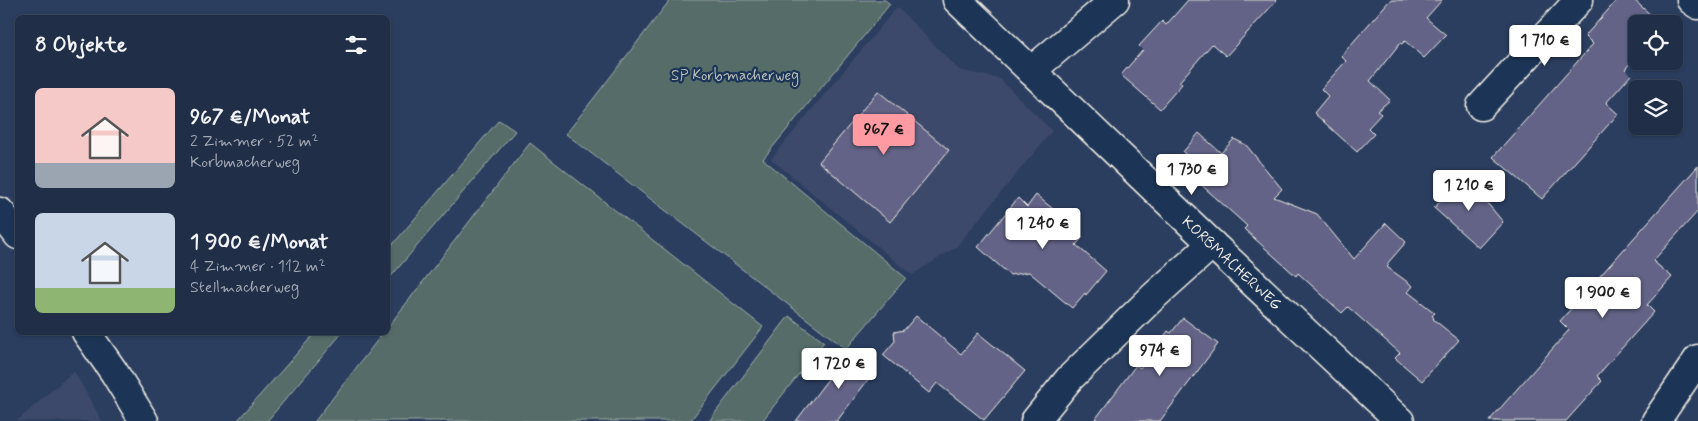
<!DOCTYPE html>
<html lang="de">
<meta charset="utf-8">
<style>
:root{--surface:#202e48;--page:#2d3a52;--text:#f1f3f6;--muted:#a2a8b4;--line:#3d4a60;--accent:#ff9aa2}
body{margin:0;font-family:Mynerve,sans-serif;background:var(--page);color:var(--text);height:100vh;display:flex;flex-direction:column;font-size:19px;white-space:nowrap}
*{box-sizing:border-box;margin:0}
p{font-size:16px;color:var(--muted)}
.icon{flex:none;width:28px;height:28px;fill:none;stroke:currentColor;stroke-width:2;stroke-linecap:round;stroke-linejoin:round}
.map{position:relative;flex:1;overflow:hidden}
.sheet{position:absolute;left:15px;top:15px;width:375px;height:320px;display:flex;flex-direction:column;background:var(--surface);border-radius:8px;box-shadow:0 1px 4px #0004,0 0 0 1px var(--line)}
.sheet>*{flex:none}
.tools{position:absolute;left:1628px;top:15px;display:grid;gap:10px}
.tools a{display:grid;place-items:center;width:55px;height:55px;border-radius:8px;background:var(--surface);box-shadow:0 1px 4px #0004,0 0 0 1px var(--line);font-size:25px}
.price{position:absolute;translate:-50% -42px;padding:0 11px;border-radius:5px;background:#fff;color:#222;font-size:16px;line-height:32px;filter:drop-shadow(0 1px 2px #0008)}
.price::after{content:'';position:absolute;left:50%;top:30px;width:15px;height:11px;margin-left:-8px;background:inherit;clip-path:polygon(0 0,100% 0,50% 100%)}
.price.active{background:var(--accent);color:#111}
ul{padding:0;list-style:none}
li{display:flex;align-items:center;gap:15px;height:125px;padding:0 20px}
li span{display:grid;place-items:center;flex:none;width:140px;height:100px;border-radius:8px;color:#555}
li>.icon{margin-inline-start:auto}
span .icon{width:60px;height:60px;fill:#fffc;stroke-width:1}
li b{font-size:21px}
h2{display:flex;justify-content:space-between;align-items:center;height:60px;padding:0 20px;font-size:21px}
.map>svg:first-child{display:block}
.built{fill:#3c496b}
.green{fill:#546c69;stroke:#a4aea8}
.building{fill:#626386;stroke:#f4f1e8}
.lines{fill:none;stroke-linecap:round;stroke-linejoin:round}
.street-casing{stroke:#f4f1e8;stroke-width:31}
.secondary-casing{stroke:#f4f1e8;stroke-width:31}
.street{stroke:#1d3557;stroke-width:28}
.secondary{stroke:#1d3557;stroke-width:28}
.labels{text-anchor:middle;stroke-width:4.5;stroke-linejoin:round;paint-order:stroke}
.park-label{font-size:15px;fill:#bcc2bc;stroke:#1d3557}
.street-label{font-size:15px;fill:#f4f1e8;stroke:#1d3557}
</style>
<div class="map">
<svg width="1698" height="421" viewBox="0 0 1698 421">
<rect width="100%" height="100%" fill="#2b3e60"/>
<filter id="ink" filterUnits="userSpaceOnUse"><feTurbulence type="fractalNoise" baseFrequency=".02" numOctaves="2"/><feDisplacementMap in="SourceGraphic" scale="10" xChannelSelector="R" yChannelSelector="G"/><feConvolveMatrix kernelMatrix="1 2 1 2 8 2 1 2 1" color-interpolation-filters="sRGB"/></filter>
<g filter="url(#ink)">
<g class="built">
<path d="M897,7l62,63 41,9 52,52 -96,116 -44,28 -141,-116z"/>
<path d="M74,371l28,50h-85z"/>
</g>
<g class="green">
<path d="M670,0h215l5,4 -127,155 143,119 -60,71 -280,-215z"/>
<path d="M499,120l16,11 -127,149v-30z"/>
<path d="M530,143l233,184 -73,94h-375l68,-88 5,-1v-5z"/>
<path d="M789,316l35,26 -62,79h-53z"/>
<path d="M315,333h27l-75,88h-30z"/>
</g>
<g class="building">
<path d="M1188,0h89l-51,56 -14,-12 -33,38 3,2 -22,25 -39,-34 22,-25 -4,-4 23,-25 4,4z"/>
<path d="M1390,0h52l-16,18 20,17 -22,23 -19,-17 -3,3 -2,-1 -30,38 20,19 -13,11 4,3 -13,14 6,6 -17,18 -43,-39 14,-17 -7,-7 25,-28 -5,-5z"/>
<path d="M1617,0h17l27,24h-25v33l-11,12 6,6 -25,28 12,11 -76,85 -49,-42 100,-113 -8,-8z"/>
<path d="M878,91l71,59 -59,72 -71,-60z"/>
<path d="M1199,133l22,20 13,-14 12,6 36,44 -8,8 43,17 37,45 32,-36 20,19 -19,22 2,1 -2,2 26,19 -5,6 27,21 -3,3 2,2 -1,1 26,21 -37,41 -27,-23 5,-5 -52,-46 -6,6 -44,-40 -2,3 -52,-47 3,-3 -51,-46 9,-9 -22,-19z"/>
<path d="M1698,166v45l-45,50 19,16 -25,28 7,7 -57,64 5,5 -36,40h-77l80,-91 -9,-9z"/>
<path d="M1464,175l39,47 -24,26 -45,-40z"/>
<path d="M1036,195l34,28 -2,2 15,12 -7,8 30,26 -20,24 -1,-2 -13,15 -43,-36 -19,3 -32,-28 40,-49 9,9z"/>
<path d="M916,316l45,38 17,-21 47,38 -41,49 -47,-37 -8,10 -46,-38 12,-14 -1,-9 10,-2z"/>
<path d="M1183,318l35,26 -58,77h-66l42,-56 4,3 28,-37 3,2z"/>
<path d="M851,349l25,20 -39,52h-41z"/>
</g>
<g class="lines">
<g class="street-casing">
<g id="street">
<path d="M957,0l255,244 188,177"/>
<path d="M1691,0l7,5"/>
<path d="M1031,71l84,-71"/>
<path d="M1481,106l98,-106"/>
<path d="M1035,421l34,-42 83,-81 60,-54"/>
<path d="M1656,421l42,-62"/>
</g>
</g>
<g class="secondary-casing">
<g id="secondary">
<path d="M0,212l18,23"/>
<path d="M86,332l28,40 30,49"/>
</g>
</g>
<use href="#street" class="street"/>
<use href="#secondary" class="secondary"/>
</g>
</g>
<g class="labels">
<g class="park-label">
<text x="735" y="80">SP Korbmacherweg</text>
</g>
<g class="street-label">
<text transform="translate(1232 263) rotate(43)" y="5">KORBMACHERWEG</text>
</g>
</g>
</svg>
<div class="tools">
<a><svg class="icon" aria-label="locate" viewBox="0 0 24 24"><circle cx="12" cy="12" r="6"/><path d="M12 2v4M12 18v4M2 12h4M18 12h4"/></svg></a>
<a><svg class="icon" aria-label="layers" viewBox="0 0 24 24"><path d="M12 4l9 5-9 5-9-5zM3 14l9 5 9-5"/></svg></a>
</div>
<b class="price" style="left:1545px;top:67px">1 710 €</b>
<b class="price active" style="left:884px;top:156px">967 €</b>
<b class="price" style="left:1192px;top:196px">1 730 €</b>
<b class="price" style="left:1469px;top:212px">1 210 €</b>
<b class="price" style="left:1043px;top:250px">1 240 €</b>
<b class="price" style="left:1603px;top:319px">1 900 €</b>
<b class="price" style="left:1160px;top:377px">974 €</b>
<b class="price" style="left:839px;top:390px">1 720 €</b>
<section class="sheet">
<h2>8 Objekte<svg class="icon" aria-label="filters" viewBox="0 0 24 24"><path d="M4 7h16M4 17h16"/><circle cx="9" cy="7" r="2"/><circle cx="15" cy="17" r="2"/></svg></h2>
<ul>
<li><span style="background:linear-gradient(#f6c9c9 75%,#9aa5b1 0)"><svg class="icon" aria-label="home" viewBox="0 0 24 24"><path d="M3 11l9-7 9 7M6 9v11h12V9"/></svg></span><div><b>967 €/Monat</b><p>2 Zimmer · 52 m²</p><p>Korbmacherweg</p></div></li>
<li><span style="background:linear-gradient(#c9d6e8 75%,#8fb573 0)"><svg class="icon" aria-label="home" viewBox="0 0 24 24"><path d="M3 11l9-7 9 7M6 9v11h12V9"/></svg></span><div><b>1 900 €/Monat</b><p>4 Zimmer · 112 m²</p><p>Stellmacherweg</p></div></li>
</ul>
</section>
</div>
